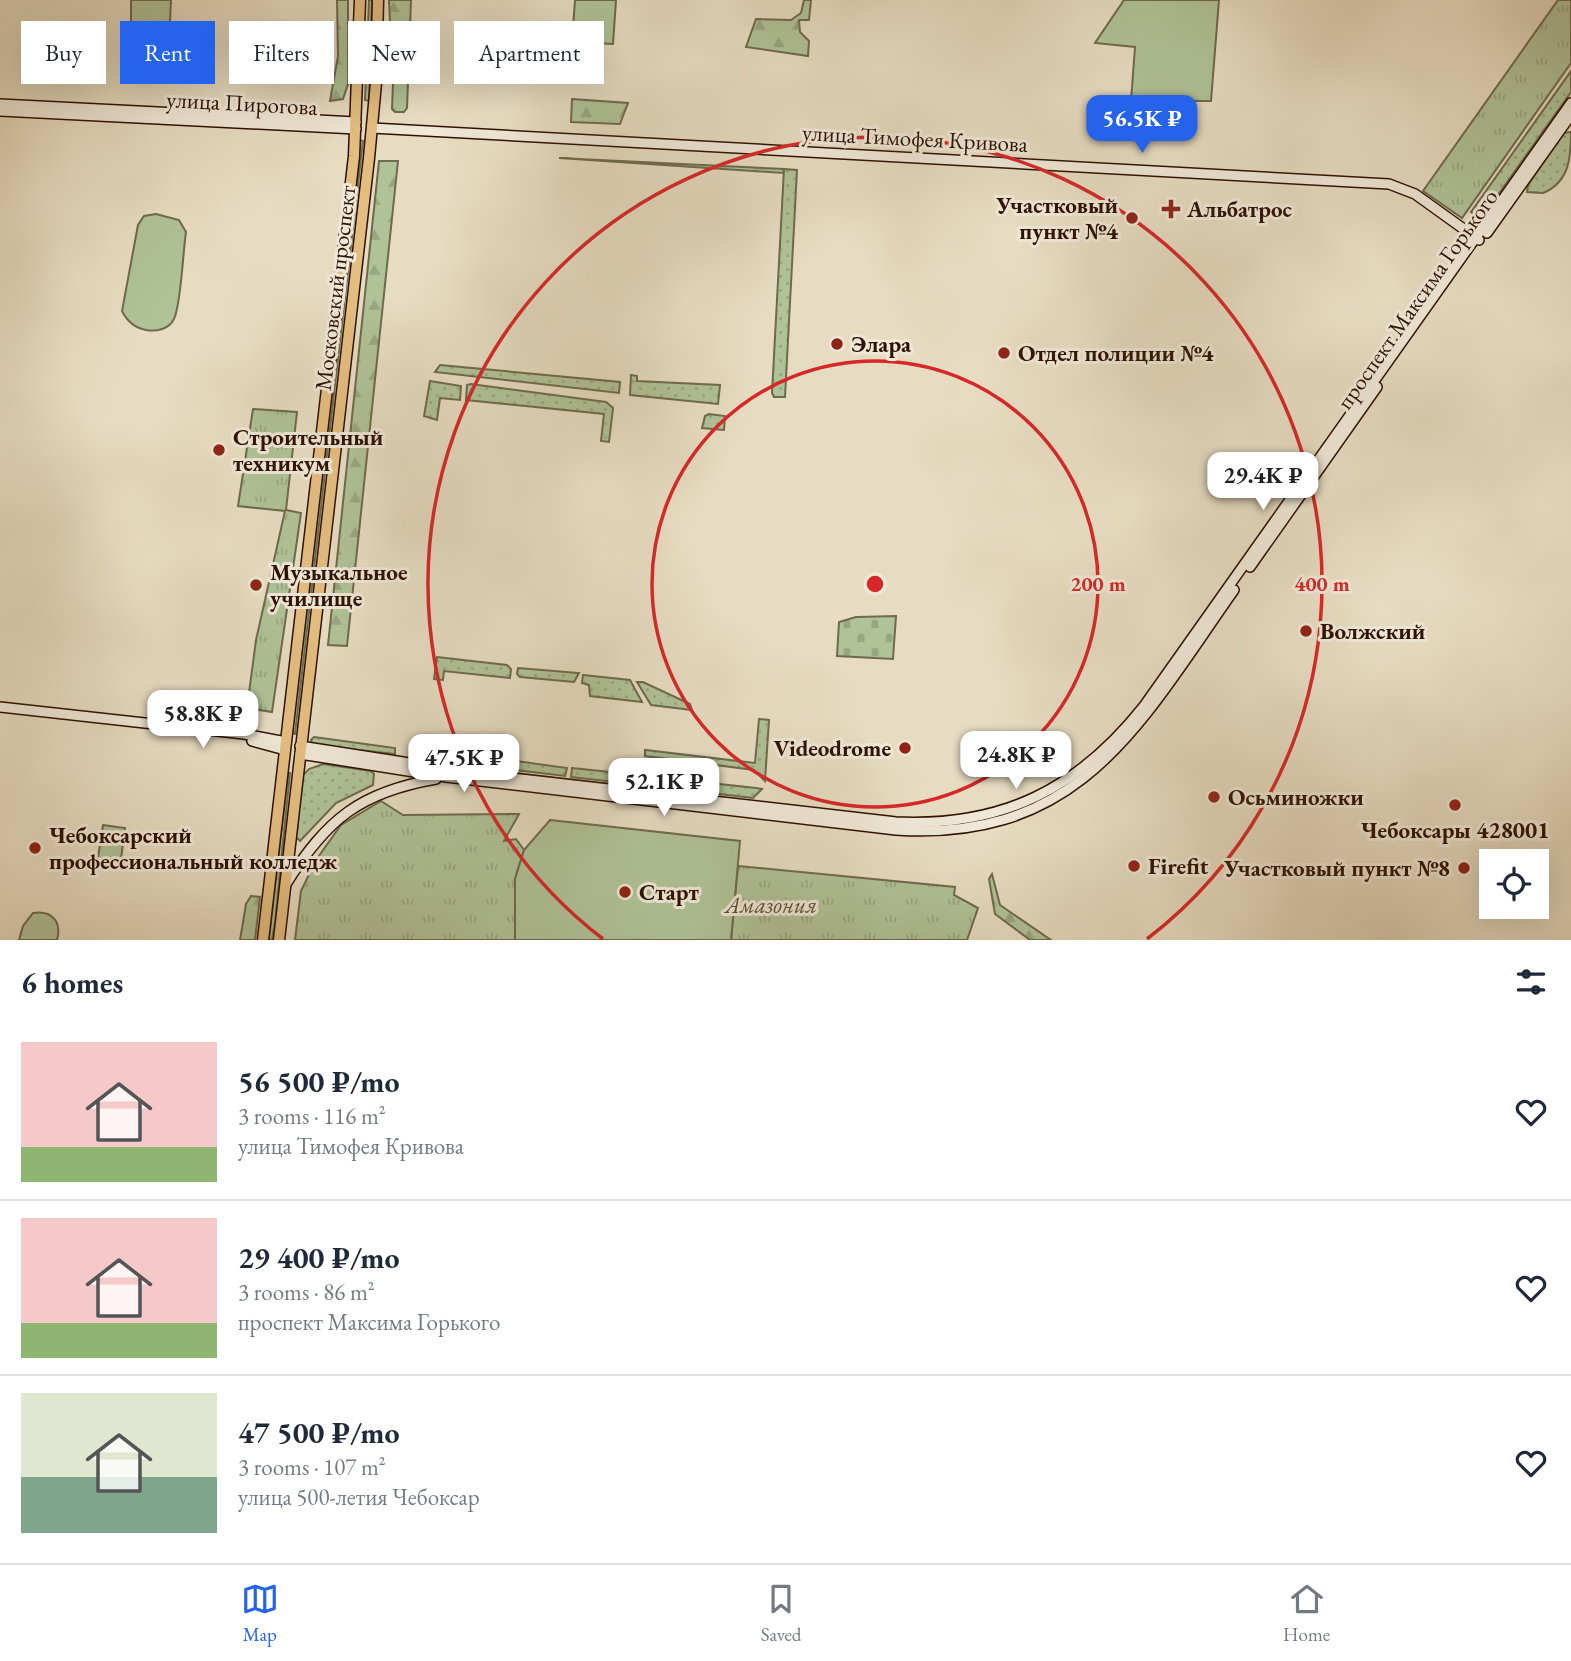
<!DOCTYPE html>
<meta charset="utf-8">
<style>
:root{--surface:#fff;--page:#f2f2f3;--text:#1f2937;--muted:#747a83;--line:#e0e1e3;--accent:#2563eb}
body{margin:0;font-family:"EB Garamond",serif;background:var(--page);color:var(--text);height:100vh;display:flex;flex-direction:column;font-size:26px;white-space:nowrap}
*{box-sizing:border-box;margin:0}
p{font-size:23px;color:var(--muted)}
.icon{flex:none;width:38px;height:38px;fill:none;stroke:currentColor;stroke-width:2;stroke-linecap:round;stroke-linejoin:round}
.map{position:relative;height:940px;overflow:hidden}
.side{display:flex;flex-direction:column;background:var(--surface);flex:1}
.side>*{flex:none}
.banner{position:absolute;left:21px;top:21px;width:700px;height:63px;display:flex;gap:14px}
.fabs{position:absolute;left:1479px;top:849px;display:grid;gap:14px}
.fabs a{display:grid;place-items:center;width:70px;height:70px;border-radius:0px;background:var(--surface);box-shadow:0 7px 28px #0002;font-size:35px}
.price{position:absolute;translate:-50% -60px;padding:0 16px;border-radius:14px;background:#fff;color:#222;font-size:23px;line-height:46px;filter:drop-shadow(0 2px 4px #0008)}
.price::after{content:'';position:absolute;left:50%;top:42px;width:21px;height:16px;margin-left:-10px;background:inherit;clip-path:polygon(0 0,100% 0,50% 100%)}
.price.selected{background:var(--accent);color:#fff}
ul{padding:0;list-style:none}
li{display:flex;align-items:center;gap:21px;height:175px;padding:0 21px}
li+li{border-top:2px solid var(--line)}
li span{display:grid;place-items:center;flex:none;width:196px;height:140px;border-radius:0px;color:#555}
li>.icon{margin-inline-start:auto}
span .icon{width:84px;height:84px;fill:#fffc;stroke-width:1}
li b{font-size:30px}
h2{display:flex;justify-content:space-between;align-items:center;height:84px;padding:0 21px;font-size:30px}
.tag{padding:0 24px;border-radius:0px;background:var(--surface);box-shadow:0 7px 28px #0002;font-size:24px;line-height:63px}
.tag.selected{background:var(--accent);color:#fff}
.menu{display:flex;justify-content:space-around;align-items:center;height:98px;border-top:2px solid var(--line);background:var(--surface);font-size:19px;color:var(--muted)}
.menu a{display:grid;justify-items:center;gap:4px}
.menu .selected{color:var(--accent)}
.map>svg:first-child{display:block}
.grass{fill:url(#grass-dots);stroke:#6e6a4c;stroke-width:2}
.forest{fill:url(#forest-firs);stroke:#6e6a4c;stroke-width:2}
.cemetery{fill:url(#cemetery-stones);stroke:#6e6a4c;stroke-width:2}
.park{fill:url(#park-tufts);stroke:#6e6a4c;stroke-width:2}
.pitch{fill:#b0c298;stroke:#6e6a4c;stroke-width:2}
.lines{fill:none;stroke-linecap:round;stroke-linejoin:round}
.secondary-casing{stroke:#2d1100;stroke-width:12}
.primary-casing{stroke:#2d1100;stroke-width:13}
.secondary{stroke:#efe8d7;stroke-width:9}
.primary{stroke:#e4be81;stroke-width:10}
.ring{fill:none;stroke:#d62828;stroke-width:3.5}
.poi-dot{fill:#8f2418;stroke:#efe8d7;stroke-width:2.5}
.labels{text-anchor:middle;stroke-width:6;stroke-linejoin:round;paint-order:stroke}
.street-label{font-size:23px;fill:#2d1100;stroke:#efe8d7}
.poi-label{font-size:23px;font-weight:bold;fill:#2d1100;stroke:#efe8d7;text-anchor:start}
.park-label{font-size:23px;font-style:italic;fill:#5b4f35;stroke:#efe8d7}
.centre{fill:#d62828;stroke:#efe8d7;stroke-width:3.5}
.ring-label{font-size:21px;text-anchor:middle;font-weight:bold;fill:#d62828;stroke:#efe8d7;stroke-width:6;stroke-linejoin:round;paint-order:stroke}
</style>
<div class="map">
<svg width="1571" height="940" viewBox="0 0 1571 940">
<defs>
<pattern id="grass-dots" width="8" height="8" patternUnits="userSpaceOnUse" patternTransform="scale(1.75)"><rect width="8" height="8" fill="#b0c298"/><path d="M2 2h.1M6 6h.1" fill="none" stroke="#98a681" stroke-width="1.8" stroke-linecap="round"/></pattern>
<pattern id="forest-firs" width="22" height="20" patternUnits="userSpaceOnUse" patternTransform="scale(1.75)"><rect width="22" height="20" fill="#b0c298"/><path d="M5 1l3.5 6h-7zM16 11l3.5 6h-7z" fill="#98a681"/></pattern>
<pattern id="cemetery-stones" width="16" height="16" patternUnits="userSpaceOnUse" patternTransform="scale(1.75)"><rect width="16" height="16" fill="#b0c298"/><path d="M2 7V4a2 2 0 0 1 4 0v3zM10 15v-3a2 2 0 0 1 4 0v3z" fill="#98a681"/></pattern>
<pattern id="park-tufts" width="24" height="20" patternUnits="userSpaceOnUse" patternTransform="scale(1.75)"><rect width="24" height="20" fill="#b0c298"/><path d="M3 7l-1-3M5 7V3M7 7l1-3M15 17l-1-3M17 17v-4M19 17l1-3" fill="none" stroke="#98a681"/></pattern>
</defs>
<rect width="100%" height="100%" fill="#e7dcc2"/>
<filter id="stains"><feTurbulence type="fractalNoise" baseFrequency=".00286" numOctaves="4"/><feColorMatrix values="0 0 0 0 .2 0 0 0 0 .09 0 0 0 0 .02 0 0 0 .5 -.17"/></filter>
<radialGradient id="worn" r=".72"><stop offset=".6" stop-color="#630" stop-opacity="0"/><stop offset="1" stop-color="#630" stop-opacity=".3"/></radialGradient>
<g class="grass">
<path d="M369,0h3l-3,101 -4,-1z"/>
<path d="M1571,71v21l-90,127 -10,-7z"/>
<path d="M1571,132c0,24 -1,50 -28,61l-16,-1 1,-7 36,-52z"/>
<path d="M360,140l3,1 -68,593 -3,-1z"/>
<path d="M784,169l13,1 -12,227h-11l-2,-4z"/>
<path d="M440,365l180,17 -1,11 -184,-21z"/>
<path d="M631,375l6,1v5l83,4 -2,19 -88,-9z"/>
<path d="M430,381l31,5 -1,14 -20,-2 -3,22 -13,-4z"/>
<path d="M471,384l135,18 7,6 -4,34 -8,-1 3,-27 -138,-14 1,-15z"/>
<path d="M709,414l16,2 -1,14 -22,-2 3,-12z"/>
<path d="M437,657l70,8 4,4 -1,9 -66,-7 -1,9 -9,-1z"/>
<path d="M518,668l61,5 -5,9 -54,-5 -3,-3z"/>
<path d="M583,675l47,5 12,22 -52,-6 -1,-11 -7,-2z"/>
<path d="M637,682h6l47,22 2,6 -41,-5z"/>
<path d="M759,719l10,1 -4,61 -11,-11 -109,-14v-6l110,13z"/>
<path d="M314,737l81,11v6l-82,-9 -2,-5z"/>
<path d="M431,752l69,7 -2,11 -59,-8 -9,-5z"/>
<path d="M516,761l51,7 -2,8 -58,-7 1,-4z"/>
<path d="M323,764l48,7 3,3 -1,11 -37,18 -36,38 -4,-4 7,-62 6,-6z"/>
<path d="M572,768l57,6 4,6 -1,4 -61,-7z"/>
<path d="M288,773h2l-15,149 -3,18h-3z"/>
<path d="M646,776l110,12 6,1 -9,9 -111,-13 -1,-5z"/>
</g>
<g class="forest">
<path d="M337,0h11v84l-5,15 -13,2 8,-45z"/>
<path d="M389,0h22l-4,108 -3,4h-9l-3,-3 3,-76 -5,-11z"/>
<path d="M804,0h7l-2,20h-10l1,12 9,9 -1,15 -62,-9 10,-28 35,1 10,-7z"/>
<path d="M572,99l56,4 -8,21 -49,-2z"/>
<path d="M559,158l225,11 -1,4z"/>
<path d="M379,161h19l-51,485 -19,-1z"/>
<path d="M992,874l8,31 51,35h-21l-35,-26 -6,-35z"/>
<path d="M251,896l9,1 -5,43h-15l6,-36z"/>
</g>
<path class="cemetery" d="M896,616l-3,43 -56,-3 2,-34 17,-5z"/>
<g class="park">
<path d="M1558,0h13v63l-109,155 -39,-27z"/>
<path d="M253,409l44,3 -11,98 15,3 -29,199 -25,-4 9,-68 29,-129 -47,-5z"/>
<path d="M381,801l22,14 116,-1 -15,27 12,-2 8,11 -9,29v61h-220l6,-49 15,-31 25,-35z"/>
<path d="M738,866l217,21 -1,8 24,13 -11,32h-236z"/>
</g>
<g class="pitch">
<path d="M131,0h40l-2,43 -4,7c-13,5 -22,3 -34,-4z"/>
<path d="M575,0h41l-3,44 -41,-2z"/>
<path d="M1124,0h95l-8,101h-80l4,-54 -40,-4z"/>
<path d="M156,214l23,6 7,12c-3,19 -5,73 -12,87 -5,10 -17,13 -28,11 -11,-2 -19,-9 -24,-19l16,-86 6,-9z"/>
<path d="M550,820l190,21 -9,99h-216v-61l9,-29z"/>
<path d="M103,825l22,3 -5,39 -23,-3z"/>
<path d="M33,913c19,-3 29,9 24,27h-38l4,-14z"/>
</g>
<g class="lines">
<g class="secondary-casing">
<g id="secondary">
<path d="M0,104l356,18"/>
<path d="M0,111l356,18"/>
<path d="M372,128l1017,56 26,10 64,46"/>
<path d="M1487,233l84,-118"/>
<path d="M1250,567l127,-180"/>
<path d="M0,707l244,27 42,8"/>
<path d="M252,741l33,9"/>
<path d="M300,746l187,29 409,47c107,5 182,-33 248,-116l427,-603"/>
<path d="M300,754l146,23 450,53c186,12 244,-107 338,-240"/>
<path d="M286,884c41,-65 74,-92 150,-105"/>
</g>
</g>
<g class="primary-casing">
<g id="primary">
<path d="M263,940l91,-784 6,-156"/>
<path d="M279,940l90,-782 7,-75 2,-83"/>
</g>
</g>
<use href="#secondary" class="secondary"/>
<use href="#primary" class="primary"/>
</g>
<g class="ring">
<circle cx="875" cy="584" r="223"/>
<path d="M603 939A447 447 0 1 1 1147 939"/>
</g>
<g class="poi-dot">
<path d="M1167.5 198.5h7v7h7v7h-7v7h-7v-7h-7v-7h7z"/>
<circle cx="1132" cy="218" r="7"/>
<circle cx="837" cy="344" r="7"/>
<circle cx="1004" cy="353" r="7"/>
<circle cx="219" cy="450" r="7"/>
<circle cx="256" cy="585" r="7"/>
<circle cx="1306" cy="631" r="7"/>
<circle cx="905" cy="748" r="7"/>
<circle cx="1214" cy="797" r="7"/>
<circle cx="1455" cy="805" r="7"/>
<circle cx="35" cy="848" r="7"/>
<circle cx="1134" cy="866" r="7"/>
<circle cx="1464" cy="868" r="7"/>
<circle cx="625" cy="892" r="7"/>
</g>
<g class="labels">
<g class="street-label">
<text transform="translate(242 103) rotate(3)" y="8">улица Пирогова</text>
<text transform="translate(915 138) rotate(3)" y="8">улица Тимофея Кривова</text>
<text transform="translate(335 288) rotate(-83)" y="8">Московский проспект</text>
<text transform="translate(1417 299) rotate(-55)" y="8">проспект Максима Горького</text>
</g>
<g class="poi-label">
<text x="1118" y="213" text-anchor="end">Участковый<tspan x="1118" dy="26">пункт №4</tspan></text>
<text x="1187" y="217">Альбатрос</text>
<text x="851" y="352">Элара</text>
<text x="1018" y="361">Отдел полиции №4</text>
<text x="233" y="445">Строительный<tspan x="233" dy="26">техникум</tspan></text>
<text x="270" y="580">Музыкальное<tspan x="270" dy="26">училище</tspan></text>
<text x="1320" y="639">Волжский</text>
<text x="891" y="756" text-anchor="end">Videodrome</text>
<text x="1228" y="805">Осьминожки</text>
<text x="1455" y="838" text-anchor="middle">Чебоксары 428001</text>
<text x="49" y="843">Чебоксарский<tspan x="49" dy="26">профессиональный колледж</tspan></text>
<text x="1148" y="874">Firefit</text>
<text x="1450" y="876" text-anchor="end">Участковый пункт №8</text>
<text x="639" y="900">Старт</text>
</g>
<g class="park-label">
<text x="771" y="913">Амазония</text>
</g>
</g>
<circle cx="875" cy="584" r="10" class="centre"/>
<g class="ring-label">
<text x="1098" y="591">200 m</text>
<text x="1322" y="591">400 m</text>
</g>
<rect width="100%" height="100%" filter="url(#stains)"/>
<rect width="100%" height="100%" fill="url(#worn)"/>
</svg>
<div class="fabs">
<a><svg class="icon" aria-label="locate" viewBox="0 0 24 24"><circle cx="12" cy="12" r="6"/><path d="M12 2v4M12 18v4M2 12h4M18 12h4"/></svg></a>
</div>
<b class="price selected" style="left:1142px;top:155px">56.5K ₽</b>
<b class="price" style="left:1263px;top:512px">29.4K ₽</b>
<b class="price" style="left:203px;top:750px">58.8K ₽</b>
<b class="price" style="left:1016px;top:791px">24.8K ₽</b>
<b class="price" style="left:464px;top:794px">47.5K ₽</b>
<b class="price" style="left:664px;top:818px">52.1K ₽</b>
<div class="banner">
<a class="tag">Buy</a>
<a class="tag selected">Rent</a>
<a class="tag">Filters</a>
<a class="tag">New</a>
<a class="tag">Apartment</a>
</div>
</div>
<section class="side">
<h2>6 homes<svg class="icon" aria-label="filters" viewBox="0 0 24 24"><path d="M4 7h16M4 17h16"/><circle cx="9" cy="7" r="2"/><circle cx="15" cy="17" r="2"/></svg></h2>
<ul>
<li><span style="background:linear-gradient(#f6c9c9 75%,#8fb573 0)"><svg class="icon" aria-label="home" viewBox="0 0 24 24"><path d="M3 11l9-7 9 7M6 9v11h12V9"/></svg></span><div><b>56 500 ₽/mo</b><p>3 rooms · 116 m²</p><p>улица Тимофея Кривова</p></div><svg class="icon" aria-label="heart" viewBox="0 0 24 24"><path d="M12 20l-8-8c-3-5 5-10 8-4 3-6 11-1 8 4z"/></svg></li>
<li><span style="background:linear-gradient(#f6c9c9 75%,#8fb573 0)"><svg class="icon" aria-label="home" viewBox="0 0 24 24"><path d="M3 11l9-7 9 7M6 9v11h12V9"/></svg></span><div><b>29 400 ₽/mo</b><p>3 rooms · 86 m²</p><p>проспект Максима Горького</p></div><svg class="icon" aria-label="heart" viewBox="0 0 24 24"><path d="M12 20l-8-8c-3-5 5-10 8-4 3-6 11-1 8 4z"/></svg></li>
<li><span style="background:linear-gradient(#dfe7d0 60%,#7fa58c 0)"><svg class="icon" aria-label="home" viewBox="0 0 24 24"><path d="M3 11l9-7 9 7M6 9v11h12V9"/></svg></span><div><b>47 500 ₽/mo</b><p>3 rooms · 107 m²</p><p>улица 500-летия Чебоксар</p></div><svg class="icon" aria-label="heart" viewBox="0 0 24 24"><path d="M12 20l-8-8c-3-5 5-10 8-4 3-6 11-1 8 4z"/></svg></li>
</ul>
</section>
<nav class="menu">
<a class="selected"><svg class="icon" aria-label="map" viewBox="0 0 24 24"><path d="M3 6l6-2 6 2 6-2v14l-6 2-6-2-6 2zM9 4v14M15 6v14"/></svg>Map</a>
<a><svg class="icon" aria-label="saved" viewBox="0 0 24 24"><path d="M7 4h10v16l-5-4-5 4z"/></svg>Saved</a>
<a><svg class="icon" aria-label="home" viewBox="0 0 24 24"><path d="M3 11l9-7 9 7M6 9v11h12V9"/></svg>Home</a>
</nav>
